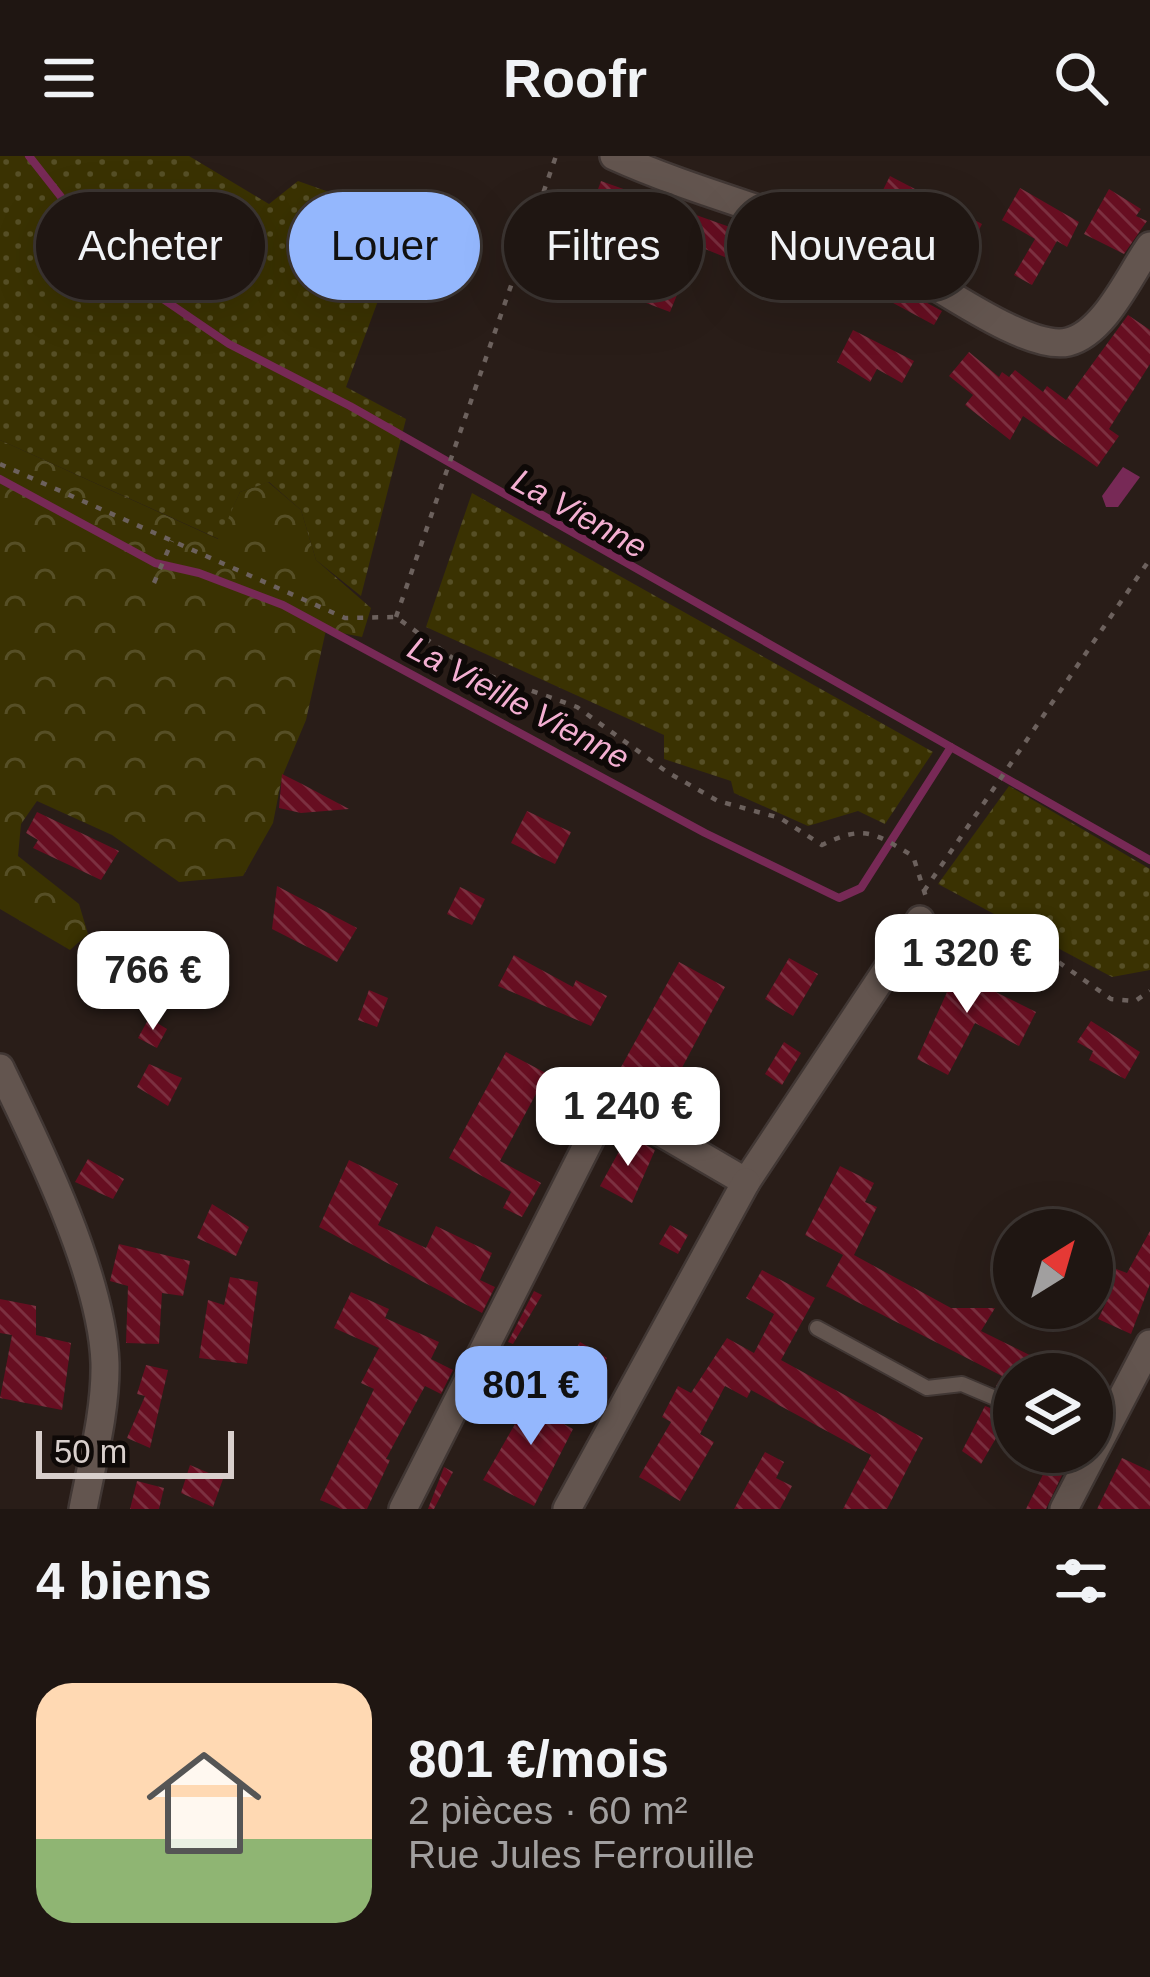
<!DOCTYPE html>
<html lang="fr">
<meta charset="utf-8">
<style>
:root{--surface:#1f1612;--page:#2c2320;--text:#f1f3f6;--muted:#a19f9f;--line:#3c3532;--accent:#94b7fd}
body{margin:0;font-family:Helvetica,sans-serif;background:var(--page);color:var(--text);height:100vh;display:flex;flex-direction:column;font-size:45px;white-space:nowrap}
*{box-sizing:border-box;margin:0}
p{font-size:39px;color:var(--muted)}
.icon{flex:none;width:66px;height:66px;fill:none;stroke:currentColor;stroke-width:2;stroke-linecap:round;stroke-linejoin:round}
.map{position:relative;height:1353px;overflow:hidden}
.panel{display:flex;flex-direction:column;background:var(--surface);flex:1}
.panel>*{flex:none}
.top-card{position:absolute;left:36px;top:36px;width:1080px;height:108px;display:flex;gap:24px}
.needle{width:78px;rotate:37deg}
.fabs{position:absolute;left:993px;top:1053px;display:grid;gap:24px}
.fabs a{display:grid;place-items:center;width:120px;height:120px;border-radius:50%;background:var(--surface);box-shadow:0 12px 48px #0002,0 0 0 3px var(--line);font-size:60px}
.scale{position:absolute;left:36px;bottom:30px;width:198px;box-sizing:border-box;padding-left:12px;border:6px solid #d8cfcc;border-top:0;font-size:33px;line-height:42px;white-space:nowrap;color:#d8cfcc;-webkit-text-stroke:9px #0e0907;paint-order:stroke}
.price{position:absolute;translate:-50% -102px;padding:0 27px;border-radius:24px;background:#fff;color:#222;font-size:39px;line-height:78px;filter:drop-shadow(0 3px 6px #0008)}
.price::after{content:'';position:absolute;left:50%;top:72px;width:36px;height:27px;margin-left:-18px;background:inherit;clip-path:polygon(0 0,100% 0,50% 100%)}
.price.on{background:var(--accent);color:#111}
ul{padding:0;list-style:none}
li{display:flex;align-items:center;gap:36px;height:300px;padding:0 36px}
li+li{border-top:3px solid var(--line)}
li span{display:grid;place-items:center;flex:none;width:336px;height:240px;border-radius:36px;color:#555}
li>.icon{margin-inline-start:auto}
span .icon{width:144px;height:144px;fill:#fffc;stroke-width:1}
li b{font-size:51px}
h2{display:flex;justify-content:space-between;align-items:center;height:144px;padding:0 36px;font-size:51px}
.tag{padding:0 42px;border-radius:54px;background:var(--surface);box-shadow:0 12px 48px #0002,0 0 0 3px var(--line);font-size:42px;line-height:108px}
.tag.on{background:var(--accent);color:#111}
header{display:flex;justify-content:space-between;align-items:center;height:156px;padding:0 36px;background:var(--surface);font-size:54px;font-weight:600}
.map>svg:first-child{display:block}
.forest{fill:url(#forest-crowns)}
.garden{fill:url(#garden-dots)}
.water{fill:#772956}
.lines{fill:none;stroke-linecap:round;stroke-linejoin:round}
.stream{stroke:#772956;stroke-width:8}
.building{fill:url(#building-back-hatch)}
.service-casing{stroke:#413734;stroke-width:18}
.minor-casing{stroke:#413734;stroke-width:32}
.path{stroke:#6c615d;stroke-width:4.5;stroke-dasharray:6 9;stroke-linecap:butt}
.service{stroke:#63554f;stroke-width:14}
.minor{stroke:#63554f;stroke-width:27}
.labels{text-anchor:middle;stroke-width:12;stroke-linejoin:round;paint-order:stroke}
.water-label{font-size:33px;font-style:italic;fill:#f4afd2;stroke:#0e0907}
</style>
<header><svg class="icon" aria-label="menu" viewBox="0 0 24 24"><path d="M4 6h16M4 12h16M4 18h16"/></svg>Roofr<svg class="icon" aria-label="search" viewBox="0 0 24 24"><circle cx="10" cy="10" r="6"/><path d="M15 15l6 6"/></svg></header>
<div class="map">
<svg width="1150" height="1353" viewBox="0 0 1150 1353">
<defs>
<pattern id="forest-crowns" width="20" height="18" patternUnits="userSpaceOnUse" patternTransform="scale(3)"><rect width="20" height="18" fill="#3a3202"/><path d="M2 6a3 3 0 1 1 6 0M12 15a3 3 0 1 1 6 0" fill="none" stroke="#564f26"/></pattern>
<pattern id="garden-dots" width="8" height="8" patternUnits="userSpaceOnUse" patternTransform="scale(3)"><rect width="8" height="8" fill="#3a3202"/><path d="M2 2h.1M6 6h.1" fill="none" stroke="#564f26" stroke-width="1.8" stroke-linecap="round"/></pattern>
<pattern id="building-back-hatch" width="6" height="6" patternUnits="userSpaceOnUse" patternTransform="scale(3)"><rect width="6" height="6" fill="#670e21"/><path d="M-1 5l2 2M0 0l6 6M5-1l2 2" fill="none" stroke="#7c3040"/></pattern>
</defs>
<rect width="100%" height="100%" fill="#291d18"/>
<path class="forest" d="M0,284l218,99 22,-47 28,-10 33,28 15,50 55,48 -9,29 -36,-7 -20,90 -24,57 -9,46 -30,53 -64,6 -67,-47 -75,-34 -16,23 -3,32 61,48 9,30 -18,16 -70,-41z"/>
<g class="garden">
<path d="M0,0h189l80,48 29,-23 110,39 -62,167 60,32 -45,177 -45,-36 -15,-50 -32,-28 -29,10 -21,47 -219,-99z"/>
<path d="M472,337l461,259 -48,72 -27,-13 -50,15 -74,-33 -3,-12 -67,-22v-24l-238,-108z"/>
<path d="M1009,630l141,83v101l-38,7 -174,-93z"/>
</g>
<path class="water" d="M1123,311l17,10 -22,30h-12l-4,-11z"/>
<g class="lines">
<g class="stream">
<path d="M29,0l87,111 113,77 121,62 800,454"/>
<path d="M0,323l155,84 44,10 84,32 422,228 134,65 22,-10 90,-141"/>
</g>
</g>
<g class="building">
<path d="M890,20l92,48 -16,31 -92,-47z"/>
<path d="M601,25l179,64 3,-8 25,9 -17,38 -108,-44 -2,6 -92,-32z"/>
<path d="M1020,32l59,34 -12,25 -10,-6 -25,44 -18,-10 21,-36 -33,-19z"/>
<path d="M1109,33l32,20 -5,7 11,5 -23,33 -40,-20z"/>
<path d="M861,111l81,44 -8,14 -80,-43z"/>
<path d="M650,122l29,12 -9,22 -29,-11z"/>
<path d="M1128,159l22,15v34l-41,65 10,7 -22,31 -74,-51 -13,24 -45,-35 8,-10 -24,-19 20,-24 30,25 3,-5 7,5 6,-7 28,22 4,-6 19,14z"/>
<path d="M853,174l61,31 -12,22 -25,-14 -7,13 -33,-20z"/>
<path d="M282,618l20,10 47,25 -48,4 -22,-5z"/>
<path d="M527,655l44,21 -16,32 -44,-21z"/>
<path d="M37,656l82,39 -18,29 -68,-32 5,-8 -12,-7z"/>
<path d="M277,730l80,42 -20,34 -65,-33z"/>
<path d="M460,731l25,12 -13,26 -25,-11z"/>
<path d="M514,799l59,32 3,-7 31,16 -16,30 -93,-40z"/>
<path d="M925,801l111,55 -17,34 -44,-23 -27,52 -31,-16 30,-67 -32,-16z"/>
<path d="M789,802l29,16 -25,42 -28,-17z"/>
<path d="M679,806l46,25 -57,107 -48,-25z"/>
<path d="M369,834l19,8 -11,29 -19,-7z"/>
<path d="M149,862l18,11 -10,19 -19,-10z"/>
<path d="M1091,865l49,31 -15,27 -36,-19 4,-9 -16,-9z"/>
<path d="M784,886l17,11 -19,32 -17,-11z"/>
<path d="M506,896l85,45 -9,18 -45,-23 -37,69 41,22 -19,34 -19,-9 8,-16 -62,-34z"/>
<path d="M149,908l33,14 -14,28 -31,-19z"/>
<path d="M628,979l27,15 -23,53 -32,-17z"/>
<path d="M88,1003l36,20 -11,20 -38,-17z"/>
<path d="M349,1004l49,24 -20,41 48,23 10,-22 56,27 -12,27 15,7 -13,26 -163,-86z"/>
<path d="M840,1010l34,17 -9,19 12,5 -23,48 97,53h44l-14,23 87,43h-54v20l-18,-8 6,-10 -176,-90 17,-31 -38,-20z"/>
<path d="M212,1048l37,23 -13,29 -39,-18z"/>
<path d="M670,1069l18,10 -10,19 -19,-10z"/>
<path d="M1150,1075v53l-19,50 -33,-15 8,-16 -14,-7v-36l35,13z"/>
<path d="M119,1088l71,17 -7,35 -21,-3 -3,51 -33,-1 2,-57 -18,-5z"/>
<path d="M762,1114l53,28 -34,62 142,78 -36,71h-44l28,-54 -120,-65 -4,8 -22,-12 -25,48 14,8 -34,59 -41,-24 32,-55 -9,-5 16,-31 13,7 36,-55 27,15 20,-39 -28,-16z"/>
<path d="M230,1121l28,5 -11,82 -48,-6 9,-58 16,5z"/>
<path d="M534,1135l8,4 -29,49 -5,-2z"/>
<path d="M351,1136l38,17 -4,9 54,24 -8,17 22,11 -12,24 -16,-8 -39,73 4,1 -23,49h-26l-21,-9 54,-111 -13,-6 18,-35 -45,-20z"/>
<path d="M0,1143l36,7v29l35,8 -9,67 -62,-12 12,-63 -12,-2z"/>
<path d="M580,1186l27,16 -16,26 -27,-15z"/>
<path d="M146,1209l22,5 -18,78 -23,-10 18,-42 -8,-2z"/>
<path d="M539,1226l26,15 -12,21 20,11 -39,77 -51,-26z"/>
<path d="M985,1250l29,11v24l-15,-8 -18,31 -19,-13z"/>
<path d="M765,1296l19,10 -8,16 16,8 -12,23h-46z"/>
<path d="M1054,1296h19l-27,57h-20z"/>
<path d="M1122,1302l28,13v38h-53z"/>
<path d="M190,1309l33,14 -10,28 -32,-14z"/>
<path d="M444,1311l9,5 -19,37h-6z"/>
<path d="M137,1325l27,7 -5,21h-29z"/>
</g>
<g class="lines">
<g class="service-casing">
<path id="service" d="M817,1172l110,60 35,-4 52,22"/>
</g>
<g class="minor-casing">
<g id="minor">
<path d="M614,0c97,44 203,64 298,116 34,19 118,79 156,70 37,-9 62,-68 82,-96"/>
<path d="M0,912c38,78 102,208 105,295 1,48 -13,99 -22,146"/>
<path d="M403,1353l206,-407 137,80 174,-262"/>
<path d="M567,1353l179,-327"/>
<path d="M1064,1353l86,-165"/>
</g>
</g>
<g class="path">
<path d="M0,308l345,154 51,-1 69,50 112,40 90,65 51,29 62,17 42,27c43,-21 52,-12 91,11l13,41"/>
<path d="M154,427l18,-42"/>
<path d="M396,461l160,-461"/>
<path d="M924,735l226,-332"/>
<path d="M945,769l112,36 54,38 24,2 15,-10"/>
</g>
<use href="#service" class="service"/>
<use href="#minor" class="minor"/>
</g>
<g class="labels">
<g class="water-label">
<text transform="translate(580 357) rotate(29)" y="12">La Vienne</text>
<text transform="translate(519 546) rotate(28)" y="12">La Vieille Vienne</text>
</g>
</g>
</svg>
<div class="fabs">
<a><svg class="needle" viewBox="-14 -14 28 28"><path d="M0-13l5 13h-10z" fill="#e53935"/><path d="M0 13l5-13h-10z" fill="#a19f9f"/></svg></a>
<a><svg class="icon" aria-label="layers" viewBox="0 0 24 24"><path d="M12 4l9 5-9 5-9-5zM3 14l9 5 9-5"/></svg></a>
</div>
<div class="scale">50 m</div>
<b class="price" style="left:967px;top:860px">1 320 €</b>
<b class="price" style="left:153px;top:877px">766 €</b>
<b class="price" style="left:628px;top:1013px">1 240 €</b>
<b class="price on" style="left:531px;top:1292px">801 €</b>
<div class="top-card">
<a class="tag">Acheter</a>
<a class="tag on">Louer</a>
<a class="tag">Filtres</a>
<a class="tag">Nouveau</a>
</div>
</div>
<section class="panel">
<h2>4 biens<svg class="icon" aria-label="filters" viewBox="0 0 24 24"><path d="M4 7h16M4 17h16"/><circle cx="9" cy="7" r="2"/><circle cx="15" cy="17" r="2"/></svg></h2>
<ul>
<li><span style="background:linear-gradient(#ffd9b3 65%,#8fb573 0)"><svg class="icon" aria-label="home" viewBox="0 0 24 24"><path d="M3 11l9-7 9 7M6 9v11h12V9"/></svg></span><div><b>801 €/mois</b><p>2 pièces · 60 m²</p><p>Rue Jules Ferrouille</p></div></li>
</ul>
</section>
